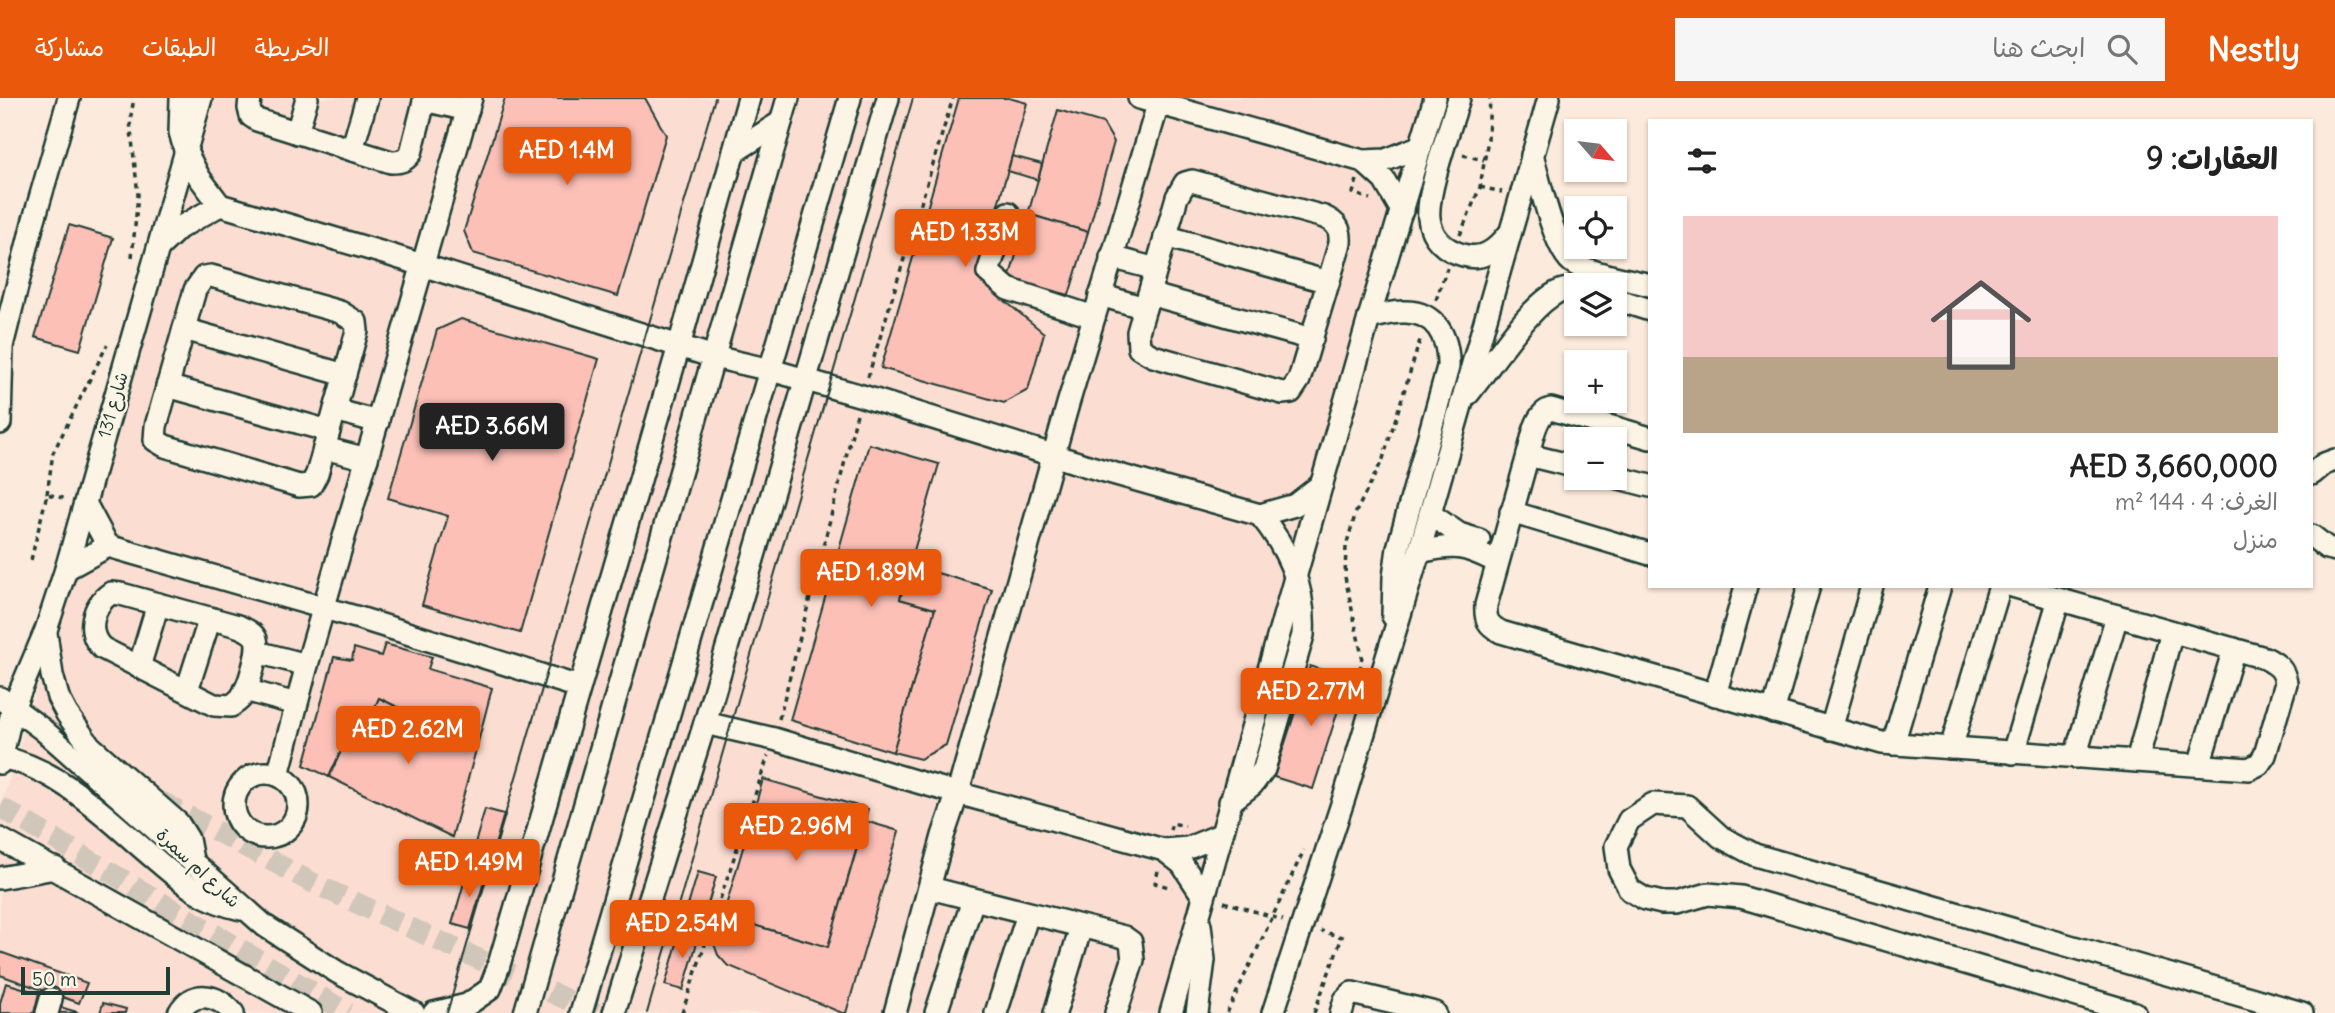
<!DOCTYPE html>
<html lang="ar">
<meta charset="utf-8">
<style>
:root{--surface:#fff;--page:#f6f6f6;--text:#222;--muted:#767676;--line:#e0e0e0;--accent:#ea580c}
body{margin:0;font-family:Delius,"Playpen Sans Arabic",sans-serif;background:var(--page);color:var(--text);direction:rtl;height:100vh;display:flex;flex-direction:column;font-size:26px;white-space:nowrap}
*{box-sizing:border-box;margin:0}
p{font-size:23px;color:var(--muted)}
.icon{flex:none;width:38px;height:38px;fill:none;stroke:currentColor;stroke-width:2;stroke-linecap:round;stroke-linejoin:round}
.map{position:relative;flex:1;overflow:hidden;direction:ltr}
.drawer{position:absolute;left:1648px;top:21px;width:665px;height:469px;display:flex;flex-direction:column;background:var(--surface);border-radius:0px;box-shadow:0 2px 5px #0004;direction:rtl}
.drawer>*{flex:none}
.needle{width:46px;rotate:118deg}
.fabs{position:absolute;left:1564px;top:21px;display:grid;gap:14px}
.fabs a{display:grid;place-items:center;width:63px;height:63px;border-radius:0px;background:var(--surface);box-shadow:0 2px 5px #0004;font-size:35px}
.scale{position:absolute;left:21px;bottom:18px;width:149px;box-sizing:border-box;padding-left:7px;border:4px solid #1f3d34;border-top:0;font-size:19px;line-height:24px;white-space:nowrap;color:#1f3d34;-webkit-text-stroke:5px #fcf5e5;paint-order:stroke}
.price{position:absolute;translate:-50% -60px;padding:0 16px;border-radius:7px;background:var(--accent);color:#fff;font-size:23px;line-height:46px;filter:drop-shadow(0 2px 4px #0008)}
.price::after{content:'';position:absolute;left:50%;top:42px;width:21px;height:16px;margin-left:-10px;background:inherit;clip-path:polygon(0 0,100% 0,50% 100%)}
.price.selected{background:#222;color:#fff}
ul{padding:0;list-style:none}
li{display:grid;align-content:center;gap:14px;height:371px;padding:0 35px}
li+li{border-top:2px solid var(--line)}
li span{display:grid;place-items:center;height:217px;border-radius:0px;color:#555}
li>.icon{margin-inline-start:auto}
span .icon{width:126px;height:126px;fill:#fffc;stroke-width:1}
li b{font-size:30px}
h2{display:flex;justify-content:space-between;align-items:center;height:84px;padding:0 35px;font-size:30px}
header{display:flex;align-items:center;gap:42px;box-sizing:border-box;height:98px;padding:0 35px;background:var(--accent);color:#fff}
header strong{font-size:33px}
nav{display:flex;gap:38px;margin-inline-start:auto;font-size:24px}
.search{width:490px;height:63px;background:var(--page);display:flex;align-items:center;gap:18px;box-sizing:border-box;padding:0 24px;border-radius:0px;color:var(--muted);font-size:26px}
.map>svg:first-child{display:block}
.built{fill:#fcddd1}
.building{fill:#fcc0b7;stroke:#1f3d34;stroke-width:2}
.lines{fill:none;stroke-linecap:round;stroke-linejoin:round}
.minor-tunnel{stroke:#d0c7ba;stroke-width:21;stroke-dasharray:21 10;stroke-linecap:butt}
.minor-casing{stroke:#1f3d34;stroke-width:26}
.path{stroke:#1f3d34;stroke-width:3.5;stroke-dasharray:5 5;stroke-linecap:butt}
.minor{stroke:#fcf5e5;stroke-width:21}
.tram{stroke:#1f3d34;stroke-width:2}
.labels{text-anchor:middle;stroke-width:5;stroke-linejoin:round;paint-order:stroke}
.street-label{font-size:18px;fill:#1f3d34;stroke:#fcf5e5}
</style>
<header>
<strong>Nestly</strong>
<div class="search"><svg class="icon" aria-label="search" viewBox="0 0 24 24"><circle cx="10" cy="10" r="6"/><path d="M15 15l6 6"/></svg>ابحث هنا</div>
<nav><a>الخريطة</a><a>الطبقات</a><a>مشاركة</a></nav>
</header>
<div class="map">
<svg width="2335" height="915" viewBox="0 0 2335 915">
<rect width="100%" height="100%" fill="#fceadc"/>
<filter id="ink" filterUnits="userSpaceOnUse"><feTurbulence type="fractalNoise" baseFrequency=".0143" numOctaves="2"/><feDisplacementMap in="SourceGraphic" scale="14" xChannelSelector="R" yChannelSelector="G"/><feConvolveMatrix kernelMatrix="1 2 1 2 8 2 1 2 1" color-interpolation-filters="sRGB"/></filter>
<g filter="url(#ink)">
<path class="built" d="M215,0h1210l-267,915h-1158v-203z"/>
<g class="building">
<path d="M505,0h140l21,37 -48,161 -145,-43 -9,-22z"/>
<path d="M959,0h50l18,5 -50,175 67,55 -16,57 -24,13 -123,-35z"/>
<path d="M1058,12l45,13 11,19 -26,90 -60,-18z"/>
<path d="M1012,58l30,8 -4,16 -30,-9z"/>
<path d="M1028,116l60,18 -19,63 -60,-16z"/>
<path d="M69,127l44,13 -33,112 -45,-13z"/>
<path d="M461,221l138,40 -79,274 -98,-28 26,-89 -60,-18 49,-168z"/>
<path d="M869,346l70,20 -39,135 35,10 -42,143 -103,-32z"/>
<path d="M910,467l82,24 -46,156 -26,14 -27,-7 42,-143 -35,-10z"/>
<path d="M385,546l47,13 -4,12 64,19 -15,58 -98,-48 -18,40 -11,-6 -21,45 -25,-12 30,-108 18,3 2,-12 27,8z"/>
<path d="M1310,568l38,13 -35,110 -39,-12z"/>
<path d="M379,600l98,48 -25,91 -123,-60 21,-45 11,6z"/>
<path d="M763,681l105,30 -40,138 -105,-31z"/>
<path d="M485,711l19,5 -16,55 -19,-5z"/>
<path d="M865,723l34,10 -53,182h-4l-115,-48 -9,-10 -4,-11 9,-28 105,31z"/>
<path d="M468,771l18,6 -16,54 -18,-5z"/>
<path d="M698,774l18,5 -16,54 -18,-5z"/>
<path d="M681,832l18,6 -16,54 -18,-5z"/>
<path d="M0,854l87,31 -8,20 -79,-28z"/>
<path d="M6,885l33,10 -5,20h-34v-10z"/>
<path d="M103,905l23,6 -1,4h-25z"/>
<path d="M60,909l17,5 -1,1h-17z"/>
</g>
<g class="lines">
<g class="minor-tunnel">
<path d="M160,703l153,82 283,130"/>
<path d="M0,709l348,206"/>
</g>
<g class="minor-casing">
<g id="minor">
<path d="M181,0l-1,34 5,18 14,27 21,28 167,49 327,103 57,13 91,26 229,71 169,48 35,-10 27,-21"/>
<path d="M250,0l-1,10 2,8 6,4 134,42c10,0 14,-1 20,-9l14,-55"/>
<path d="M1139,0l224,63 23,-1 35,-14"/>
<path d="M1459,0c-8,28 -33,94 -30,120 2,20 16,32 34,37 20,6 33,-5 45,-20"/>
<path d="M424,2l44,10"/>
<path d="M297,35l10,-35"/>
<path d="M352,52l15,-52"/>
<path d="M734,54l47,-30"/>
<path d="M1532,57c7,24 22,93 40,107 14,11 59,18 78,23"/>
<path d="M1363,63l21,19 18,31"/>
<path d="M1192,83l132,36c13,6 17,12 16,26l-41,137 -8,12 -9,1 -129,-37 -14,-8 -1,-16 39,-135 8,-14z"/>
<path d="M1008,115l-20,59 20,17 86,28"/>
<path d="M1165,138l163,46"/>
<path d="M159,149l20,-19 41,-23"/>
<path d="M1111,159l45,12"/>
<path d="M211,178l129,36 16,10 1,9 -40,143 -6,11 -12,1 -134,-40 -10,-6 1,-14 39,-136 9,-13z"/>
<path d="M1149,196l163,45"/>
<path d="M1100,197l45,13"/>
<path d="M1615,201l35,11"/>
<path d="M1369,220c11,-2 22,-6 33,-6 34,-2 47,26 46,55l-50,181 -4,29 -1,39"/>
<path d="M184,231l161,46"/>
<path d="M0,256l33,-131 36,-125"/>
<path d="M167,288l162,45"/>
<path d="M1468,296c22,-27 55,-79 83,-98 8,-6 16,-8 26,-8"/>
<path d="M335,312l43,12"/>
<path d="M0,325l2,-75"/>
<path d="M324,350l43,11"/>
<path d="M1528,357c4,-14 7,-42 23,-46l99,29"/>
<path d="M1577,369l-49,-12 -42,150c-1,15 2,20 15,27l381,111 367,26 10,-5 6,-9 21,-72c-2,-14 -9,-19 -21,-25l-253,-72"/>
<path d="M2312,376l12,-10 11,-4"/>
<path d="M1615,379l35,9"/>
<path d="M85,405l23,43 251,72 220,69"/>
<path d="M1511,414l139,42"/>
<path d="M1430,416l29,20 20,6"/>
<path d="M2312,438l15,12 8,2"/>
<path d="M1419,454c37,-8 44,-7 78,10"/>
<path d="M66,471l42,-23"/>
<path d="M111,495l10,1 117,32c6,3 15,6 18,13 4,12 -8,51 -16,60 -3,3 -6,5 -9,7l-17,-1 -112,-57c-17,-16 -9,-43 9,-55z"/>
<path d="M46,535l6,42 6,22 9,17 23,32 88,77 10,16 4,21"/>
<path d="M257,554l50,13"/>
<path d="M139,569l19,-63"/>
<path d="M187,592l23,-72"/>
<path d="M245,592l51,14"/>
<path d="M1715,597l31,-109"/>
<path d="M0,600l42,31 223,197 72,46 77,41"/>
<path d="M1773,614l36,-126"/>
<path d="M705,625l69,16 147,44 243,67 24,-2 32,-13"/>
<path d="M1831,631l41,-143"/>
<path d="M1893,646l47,-158"/>
<path d="M1951,650l49,-162"/>
<path d="M2013,655l46,-154"/>
<path d="M0,659c62,12 108,63 155,102 28,24 48,42 86,50"/>
<path d="M2075,659l42,-141"/>
<path d="M2137,663l35,-129"/>
<path d="M0,665l13,-55 33,-78 20,-61 135,-471"/>
<path d="M2199,667l35,-116"/>
<circle cx="266" cy="707" r="32"/>
<path d="M278,677l29,-110 164,-567"/>
<path d="M1230,704l22,-17 12,-16 39,-134c3,-46 -14,-85 -43,-120"/>
<path d="M0,741l311,174"/>
<path d="M1164,752l18,14 21,32"/>
<path d="M0,780l55,-10"/>
<path d="M930,790l194,49 7,5 2,18 -17,53"/>
<path d="M47,915l4,-14"/>
<path d="M179,915c14,-24 38,-19 54,0"/>
<path d="M434,915l33,-8 23,-16 8,-21 181,-622 70,-248"/>
<path d="M525,915l263,-915"/>
<path d="M581,915l269,-915"/>
<path d="M614,915l91,-290 183,-625"/>
<path d="M895,915l48,-177 15,-44 110,-388 92,-306"/>
<path d="M936,915l37,-113"/>
<path d="M996,915l32,-99"/>
<path d="M1055,915l26,-86"/>
<path d="M1171,915l198,-695 66,-220"/>
<path d="M1197,915l7,-53 -4,-35"/>
<path d="M1273,915l72,-218 74,-243 130,-454"/>
<path d="M1341,915l4,-13 7,-7 83,20"/>
<path d="M2135,915l-394,-116 -33,-3 -31,9h-15l-17,-4 -15,-9 -11,-21 -3,-23 13,-26 24,-16 34,2 34,31 34,18 547,158"/>
</g>
</g>
<g class="path">
<path d="M1463,57l21,5"/>
<path d="M1357,82l-4,13 17,6"/>
<path d="M1480,89l22,5"/>
<path d="M1460,137l20,-48 8,-48 2,-41"/>
<path d="M132,159l6,-62 -8,-74 4,-23"/>
<path d="M1436,202l11,-32"/>
<path d="M868,279l85,-279"/>
<path d="M47,396l6,-41 54,-108"/>
<path d="M31,462l16,-66 20,5"/>
<path d="M1360,572l2,-14 -17,-79 1,-31 10,-34 27,-53 38,-122"/>
<path d="M779,621l78,-305"/>
<path d="M1170,732l2,-7 13,3"/>
<path d="M1158,773l-3,12 17,5"/>
<path d="M1224,804l59,18"/>
<path d="M682,915l86,-257"/>
<path d="M1227,915l77,-163"/>
<path d="M1314,915l28,-76 -21,-6"/>
</g>
<use href="#minor" class="minor"/>
<g class="tram">
<path d="M447,915l268,-915"/>
<path d="M647,915l266,-915"/>
</g>
</g>
</g>
<g class="labels">
<g class="street-label">
<text transform="translate(113 307) rotate(-74)" y="6">شارع 131</text>
<text transform="translate(198 770) rotate(43)" y="6">شارع ام سمرة</text>
</g>
</g>
</svg>
<div class="fabs">
<a><svg class="needle" viewBox="-14 -14 28 28"><path d="M0-13l5 13h-10z" fill="#e53935"/><path d="M0 13l5-13h-10z" fill="#767676"/></svg></a>
<a><svg class="icon" aria-label="locate" viewBox="0 0 24 24"><circle cx="12" cy="12" r="6"/><path d="M12 2v4M12 18v4M2 12h4M18 12h4"/></svg></a>
<a><svg class="icon" aria-label="layers" viewBox="0 0 24 24"><path d="M12 4l9 5-9 5-9-5zM3 14l9 5 9-5"/></svg></a>
<a>+</a>
<a>−</a>
</div>
<div class="scale">50 m</div>
<b class="price" style="left:567px;top:89px">AED 1.4M</b>
<b class="price" style="left:965px;top:171px">AED 1.33M</b>
<b class="price selected" style="left:492px;top:365px">AED 3.66M</b>
<b class="price" style="left:871px;top:511px">AED 1.89M</b>
<b class="price" style="left:1311px;top:630px">AED 2.77M</b>
<b class="price" style="left:408px;top:668px">AED 2.62M</b>
<b class="price" style="left:796px;top:765px">AED 2.96M</b>
<b class="price" style="left:469px;top:801px">AED 1.49M</b>
<b class="price" style="left:682px;top:862px">AED 2.54M</b>
<section class="drawer">
<h2>العقارات: 9<svg class="icon" aria-label="filters" viewBox="0 0 24 24"><path d="M4 7h16M4 17h16"/><circle cx="9" cy="7" r="2"/><circle cx="15" cy="17" r="2"/></svg></h2>
<ul>
<li><span style="background:linear-gradient(#f6c9c9 65%,#b9a48a 0)"><svg class="icon" aria-label="home" viewBox="0 0 24 24"><path d="M3 11l9-7 9 7M6 9v11h12V9"/></svg></span><div><b>AED 3,660,000</b><p>الغرف: 4 · 144 m²</p><p>منزل</p></div></li>
</ul>
</section>
</div>
